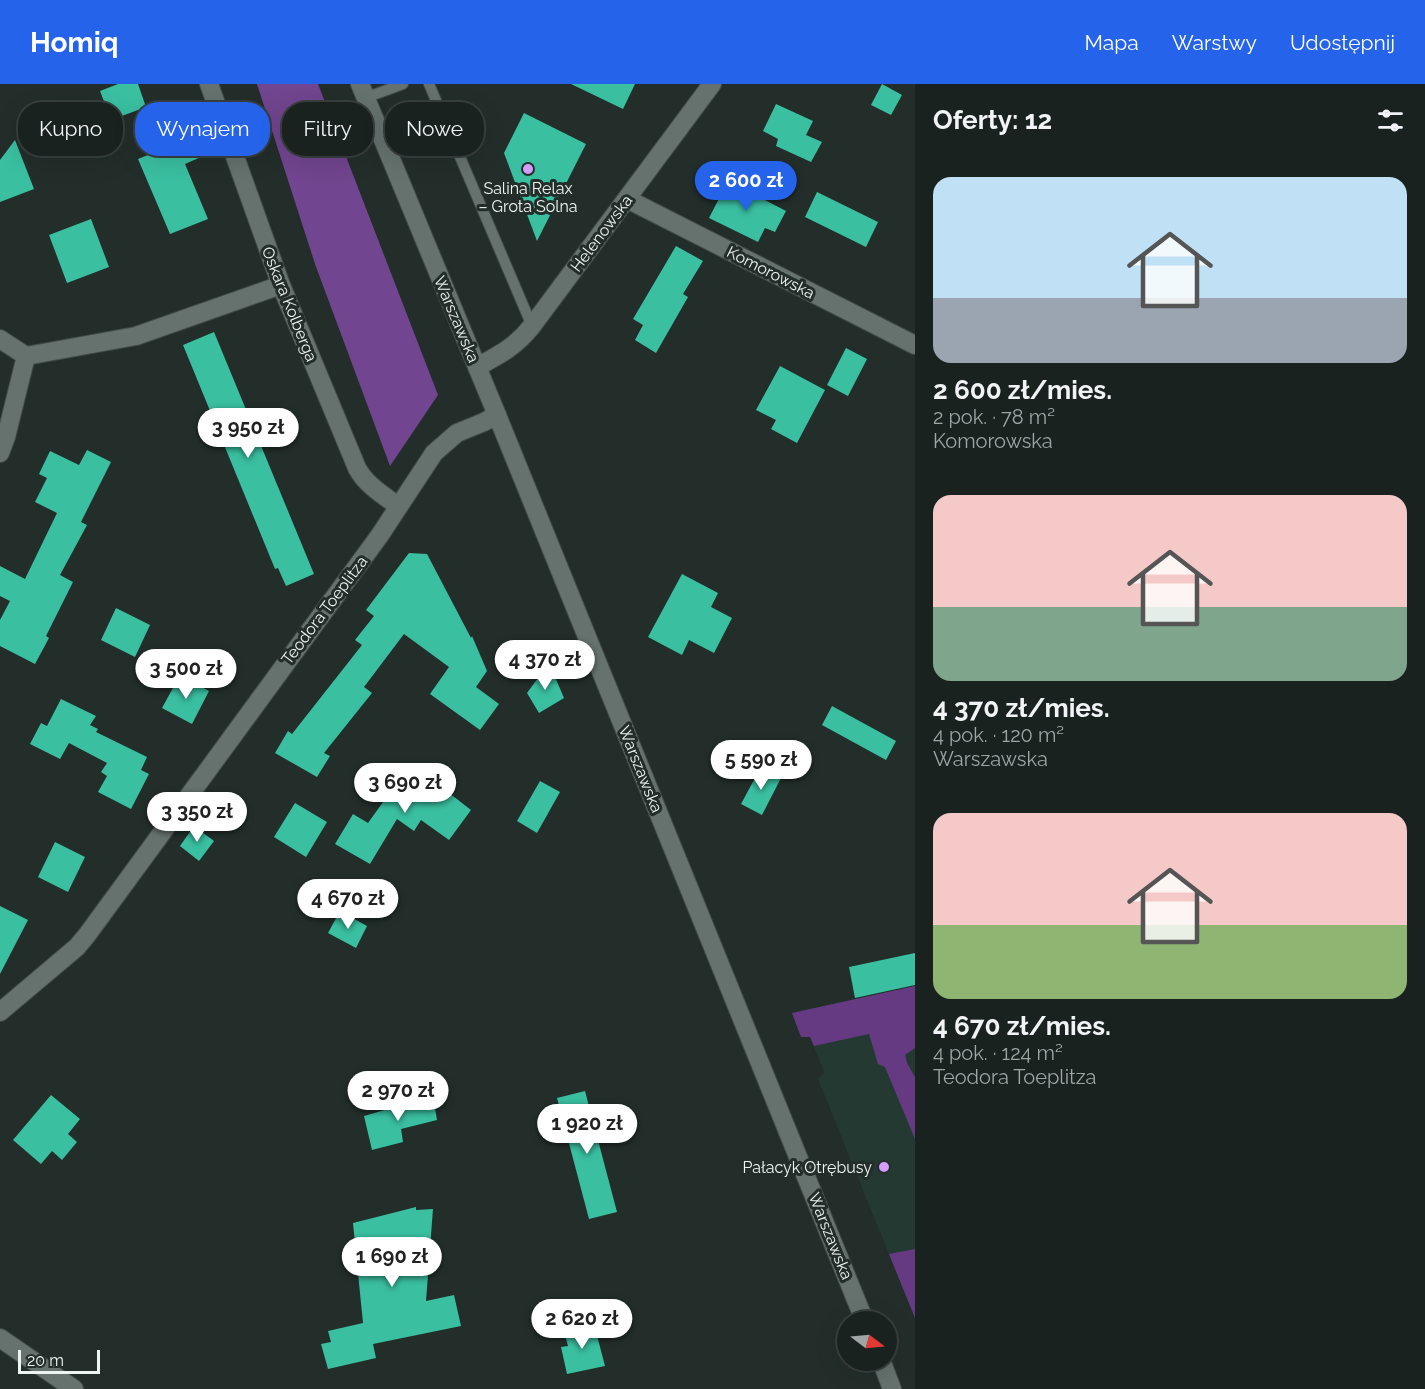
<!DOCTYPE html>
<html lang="pl">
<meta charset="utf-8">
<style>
:root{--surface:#1a2220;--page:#232a29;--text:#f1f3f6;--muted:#9fa4a5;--line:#383f3e;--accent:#2563eb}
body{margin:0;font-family:Raleway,sans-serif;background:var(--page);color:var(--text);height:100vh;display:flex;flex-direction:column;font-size:22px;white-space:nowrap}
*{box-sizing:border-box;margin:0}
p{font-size:20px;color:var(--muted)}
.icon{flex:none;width:33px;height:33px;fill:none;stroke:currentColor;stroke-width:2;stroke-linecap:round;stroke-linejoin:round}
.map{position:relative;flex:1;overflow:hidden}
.side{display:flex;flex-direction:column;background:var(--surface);width:510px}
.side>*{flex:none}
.top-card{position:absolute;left:18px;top:18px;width:570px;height:54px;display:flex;gap:12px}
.needle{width:39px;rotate:106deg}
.controls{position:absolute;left:837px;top:1227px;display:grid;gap:12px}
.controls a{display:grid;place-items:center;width:60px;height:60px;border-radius:50%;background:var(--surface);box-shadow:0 6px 24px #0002,0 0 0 2px var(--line);font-size:30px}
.scale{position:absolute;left:18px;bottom:15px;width:82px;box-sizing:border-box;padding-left:6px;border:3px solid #edf4f2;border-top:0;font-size:16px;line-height:21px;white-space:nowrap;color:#edf4f2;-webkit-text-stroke:4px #232e2b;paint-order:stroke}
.price{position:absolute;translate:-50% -51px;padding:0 14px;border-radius:21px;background:#fff;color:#222;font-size:20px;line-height:39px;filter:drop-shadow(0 2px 3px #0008)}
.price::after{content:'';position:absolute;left:50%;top:36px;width:18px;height:14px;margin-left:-9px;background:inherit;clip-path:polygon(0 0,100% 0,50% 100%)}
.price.selected{background:var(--accent);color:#fff}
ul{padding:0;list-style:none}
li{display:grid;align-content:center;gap:12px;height:318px;padding:0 18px}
li span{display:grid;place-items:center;height:186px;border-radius:18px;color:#555}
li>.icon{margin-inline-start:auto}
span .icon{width:108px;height:108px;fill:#fffc;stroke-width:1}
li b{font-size:26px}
h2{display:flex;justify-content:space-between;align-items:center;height:72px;padding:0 18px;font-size:26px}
.pill{padding:0 21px;border-radius:24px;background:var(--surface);box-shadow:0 6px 24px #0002,0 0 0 2px var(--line);font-size:21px;line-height:54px}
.pill.selected{background:var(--accent);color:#fff}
header{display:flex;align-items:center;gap:36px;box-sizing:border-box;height:84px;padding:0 30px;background:var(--accent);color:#fff}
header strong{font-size:28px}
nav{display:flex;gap:33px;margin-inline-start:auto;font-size:21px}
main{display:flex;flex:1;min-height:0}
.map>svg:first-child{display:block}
.built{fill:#253933}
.green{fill:#663a82}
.forest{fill:#71458f}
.building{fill:#3abfa1}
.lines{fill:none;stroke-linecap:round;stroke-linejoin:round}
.lane-casing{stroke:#424b49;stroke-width:12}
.street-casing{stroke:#424b49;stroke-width:20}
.secondary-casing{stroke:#424b49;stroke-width:20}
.lane{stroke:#65726e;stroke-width:10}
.street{stroke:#65726e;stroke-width:18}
.secondary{stroke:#65726e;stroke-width:18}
.poi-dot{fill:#d49cfc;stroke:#232e2b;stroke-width:2}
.labels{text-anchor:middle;stroke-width:6;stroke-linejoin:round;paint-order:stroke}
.poi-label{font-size:16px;fill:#edf4f2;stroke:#232e2b}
.street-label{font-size:16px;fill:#edf4f2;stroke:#232e2b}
</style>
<header>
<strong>Homiq</strong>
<nav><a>Mapa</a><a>Warstwy</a><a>Udostępnij</a></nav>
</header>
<main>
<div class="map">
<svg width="915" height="1305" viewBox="0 0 915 1305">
<rect width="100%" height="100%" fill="#232e2b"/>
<path class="built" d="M915,902v332l-97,-239 6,-5v-3l-14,-34h-9l-9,-24z"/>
<g class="green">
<path d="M915,902v62l-10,7 2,8 8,14v62l-30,-72 -7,-3 -9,-30 -55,12 -4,-9h-9l-9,-24z"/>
<path d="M915,1165v69l-26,-64z"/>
</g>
<path class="forest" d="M257,0h61l120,311 -48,71 -75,-202z"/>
<g class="building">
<path d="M118,0h20l8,23 -35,13 -11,-29z"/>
<path d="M571,0h64l-12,25z"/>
<path d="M882,0l20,11 -11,20 -20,-10z"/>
<path d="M776,20l37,17 -7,14 16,7 -11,20 -35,-16 2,-7 -15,-8z"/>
<path d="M524,29l62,31 -49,97 -33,-88z"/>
<path d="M193,53l8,20 -16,7 23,55 -38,15 -32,-75z"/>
<path d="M15,56l19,49 -34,13v-42z"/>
<path d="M728,97l58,30 -11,21 -10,-4 -7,14 -49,-24z"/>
<path d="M817,108l61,30 -12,25 -61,-30z"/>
<path d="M91,135l18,48 -42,16 -18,-48z"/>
<path d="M676,162l27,15 -20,33 5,3 -32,56 -21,-13 8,-15 -10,-6z"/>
<path d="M214,248l100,242 -28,12 -8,-18 -3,1 -92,-224z"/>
<path d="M846,264l21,11 -19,37 -21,-11z"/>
<path d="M780,282l45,24 -28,53 -26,-14 5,-9 -20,-10z"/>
<path d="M87,366l24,12 -30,60 6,3 -27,50 13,7 -27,54 3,2 -14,26 -35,-18v-26l10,-19 -10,-5v-30l25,13 32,-66 -22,-11 12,-24 -8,-4 11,-23 29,14z"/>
<path d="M409,469l18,1 44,84 1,-2 15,35 -11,16 23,17 -19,26 -50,-36 19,-27 -45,-33 -40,53 8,6 -48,60 6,3 -13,21 -42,-24 13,-22 4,3 70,-89 -7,-5 19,-24 -8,-6z"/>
<path d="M682,490l36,19 -7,14 21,11 -18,35 -25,-13 -7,15 -34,-18z"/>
<path d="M116,524l34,17 -15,32 -34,-17z"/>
<path d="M549,579l15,35 -25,15 -12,-20z"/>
<path d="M180,591l29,16 -17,33 -30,-16z"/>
<path d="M61,615l35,17 -6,9 8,4 -2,3 51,25 -6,13 8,4 -18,35 -33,-17 9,-16 -6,-4 6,-9 -38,-20 -9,16 -30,-15 11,-21 6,3z"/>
<path d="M832,622l64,35 -10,19 -64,-35z"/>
<path d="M411,679l14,9 -1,1 21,15 -1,1 27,21 -22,30 -28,-20 -7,11 -17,-12 -27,45 -35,-20 18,-30 15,9z"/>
<path d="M761,683l20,11 -19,37 -21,-11z"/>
<path d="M540,697l20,11 -23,41 -20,-12z"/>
<path d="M295,719l32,19 -21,35 -32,-20z"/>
<path d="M194,742l20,15 -15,20 -19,-15z"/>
<path d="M55,758l30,15 -17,35 -30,-15z"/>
<path d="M0,822l28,14 -28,54z"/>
<path d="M340,827l27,15 -11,22 -28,-15z"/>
<path d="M915,869v32l-60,13 -6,-31z"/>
<path d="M585,1007l32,121 -28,7 -32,-121z"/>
<path d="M51,1011l29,24 -12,15 9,8 -15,18 -10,-9 -11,13 -28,-24z"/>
<path d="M433,1012l4,24 -36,9 2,13 -31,8 -8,-34z"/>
<path d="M416,1123v3l17,-1 -7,92 28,-6 7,31 -88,18 3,14 -48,11 -7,-25 10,-2 -3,-11 35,-8 -10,-100z"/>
<path d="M594,1240l11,42 -38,8 -6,-27 7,-1 -4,-15z"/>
</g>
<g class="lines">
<g class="lane-casing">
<g id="lane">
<path d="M429,0l103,242"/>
<path d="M365,14l38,-14"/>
</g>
</g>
<g class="street-casing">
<g id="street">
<path d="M209,0l72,201 76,183c9,17 26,27 41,38"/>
<path d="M627,115l288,146"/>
<path d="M0,255l26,17 -20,81 -6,16"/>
<path d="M26,272l110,-20 145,-51"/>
<path d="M477,283c24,-13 38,-20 55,-41l180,-242"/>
<path d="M0,928l77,-65 10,-12 293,-400 54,-82 23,-20 27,-11 13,-7"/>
<path d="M0,1254l74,51"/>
</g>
</g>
<g class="secondary-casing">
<g id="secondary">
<path d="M360,0l137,331 368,907"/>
<path d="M881,1276l11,29"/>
</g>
</g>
<use href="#lane" class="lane"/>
<use href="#street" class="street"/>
<use href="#secondary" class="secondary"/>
</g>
<g class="poi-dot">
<circle cx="528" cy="85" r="6"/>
<circle cx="884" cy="1083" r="6"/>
</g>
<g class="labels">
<g class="poi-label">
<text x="528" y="110">Salina Relax<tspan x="528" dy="18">– Grota Solna</tspan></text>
<text x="872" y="1089" text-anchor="end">Pałacyk Otrębusy</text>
</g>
<g class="street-label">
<text transform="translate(601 149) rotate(-53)" y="6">Helenowska</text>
<text transform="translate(771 188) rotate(27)" y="6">Komorowska</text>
<text transform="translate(290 220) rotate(68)" y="6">Oskara Kolberga</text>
<text transform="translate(457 235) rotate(67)" y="6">Warszawska</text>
<text transform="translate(324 526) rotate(-53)" y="6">Teodora Toeplitza</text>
<text transform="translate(641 685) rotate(68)" y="6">Warszawska</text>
<text transform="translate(831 1152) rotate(68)" y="6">Warszawska</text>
</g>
</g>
</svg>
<div class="controls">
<a><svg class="needle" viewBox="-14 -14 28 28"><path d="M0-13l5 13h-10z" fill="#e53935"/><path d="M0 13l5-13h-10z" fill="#9fa4a5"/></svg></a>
</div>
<div class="scale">20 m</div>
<b class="price selected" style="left:746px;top:128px">2 600 zł</b>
<b class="price" style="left:248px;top:375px">3 950 zł</b>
<b class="price" style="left:545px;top:607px">4 370 zł</b>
<b class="price" style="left:186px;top:616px">3 500 zł</b>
<b class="price" style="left:761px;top:707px">5 590 zł</b>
<b class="price" style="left:405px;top:730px">3 690 zł</b>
<b class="price" style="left:197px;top:759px">3 350 zł</b>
<b class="price" style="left:348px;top:846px">4 670 zł</b>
<b class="price" style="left:398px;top:1038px">2 970 zł</b>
<b class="price" style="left:587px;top:1071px">1 920 zł</b>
<b class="price" style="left:392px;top:1204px">1 690 zł</b>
<b class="price" style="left:582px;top:1266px">2 620 zł</b>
<div class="top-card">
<a class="pill">Kupno</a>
<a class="pill selected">Wynajem</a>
<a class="pill">Filtry</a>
<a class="pill">Nowe</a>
</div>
</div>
<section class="side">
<h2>Oferty: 12<svg class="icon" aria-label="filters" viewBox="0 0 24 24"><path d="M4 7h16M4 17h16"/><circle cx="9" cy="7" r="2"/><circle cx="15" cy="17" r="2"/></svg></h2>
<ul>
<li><span style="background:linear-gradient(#bfe0f5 65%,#9aa5b1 0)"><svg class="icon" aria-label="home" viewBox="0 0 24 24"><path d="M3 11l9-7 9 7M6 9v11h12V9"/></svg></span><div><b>2 600 zł/mies.</b><p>2 pok. · 78 m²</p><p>Komorowska</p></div></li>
<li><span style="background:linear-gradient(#f6c9c9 60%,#7fa58c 0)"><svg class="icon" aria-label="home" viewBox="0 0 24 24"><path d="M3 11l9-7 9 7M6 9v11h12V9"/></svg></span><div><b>4 370 zł/mies.</b><p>4 pok. · 120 m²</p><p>Warszawska</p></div></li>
<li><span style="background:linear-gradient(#f6c9c9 60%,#8fb573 0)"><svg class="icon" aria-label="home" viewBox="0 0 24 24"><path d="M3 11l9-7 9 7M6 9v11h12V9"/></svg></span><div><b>4 670 zł/mies.</b><p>4 pok. · 124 m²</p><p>Teodora Toeplitza</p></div></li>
</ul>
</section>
</main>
